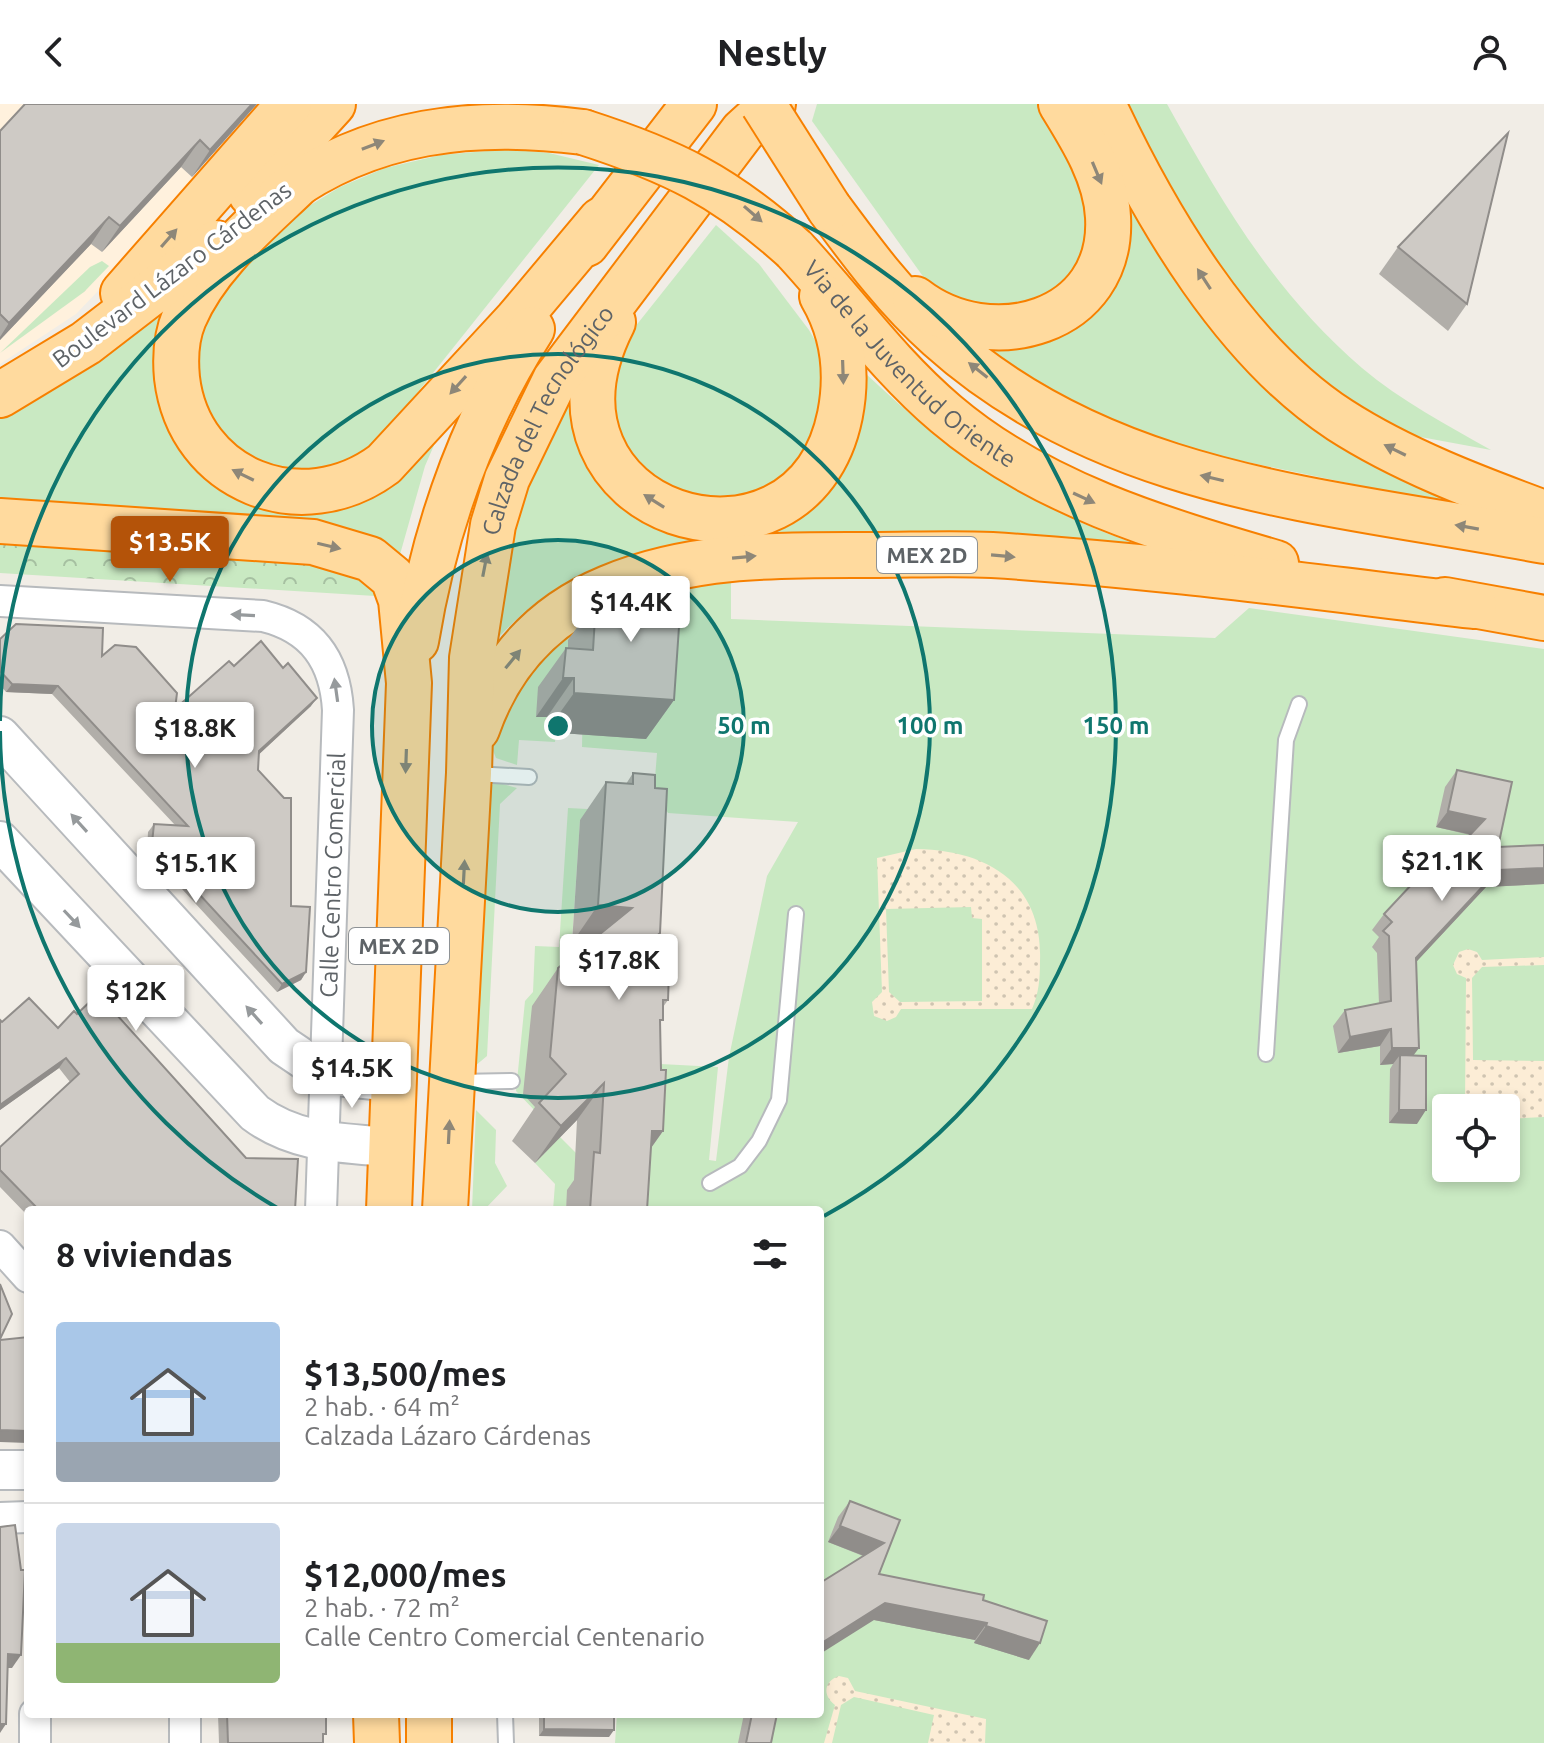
<!DOCTYPE html>
<html lang="es">
<meta charset="utf-8">
<style>
:root{--surface:#fff;--page:#f2f2f2;--text:#202124;--muted:#757577;--line:#e0e0e0;--accent:#b45309}
body{margin:0;font-family:Ubuntu,sans-serif;background:var(--page);color:var(--text);height:100vh;display:flex;flex-direction:column;font-size:30px;white-space:nowrap}
*{box-sizing:border-box;margin:0}
p{font-size:26px;color:var(--muted)}
.icon{flex:none;width:44px;height:44px;fill:none;stroke:currentColor;stroke-width:2;stroke-linecap:round;stroke-linejoin:round}
.map{position:relative;flex:1;overflow:hidden}
.details{position:absolute;left:24px;top:1102px;width:800px;height:512px;display:flex;flex-direction:column;background:var(--surface);border-radius:8px;box-shadow:0 4px 12px #0003}
.details>*{flex:none}
.fabs{position:absolute;left:1432px;top:990px;display:grid;gap:16px}
.fabs a{display:grid;place-items:center;width:88px;height:88px;border-radius:8px;background:var(--surface);box-shadow:0 4px 12px #0003;font-size:40px}
.price{position:absolute;translate:-50% -68px;padding:0 18px;border-radius:8px;background:#fff;color:#222;font-size:26px;line-height:52px;filter:drop-shadow(0 2px 4px #0008)}
.price::after{content:'';position:absolute;left:50%;top:48px;width:24px;height:18px;margin-left:-12px;background:inherit;clip-path:polygon(0 0,100% 0,50% 100%)}
.price.on{background:var(--accent);color:#fff}
ul{padding:0;list-style:none}
li{display:flex;align-items:center;gap:24px;height:200px;padding:0 32px}
li+li{border-top:2px solid var(--line)}
li span{display:grid;place-items:center;flex:none;width:224px;height:160px;border-radius:8px;color:#555}
li>.icon{margin-inline-start:auto}
span .icon{width:96px;height:96px;fill:#fffc;stroke-width:1}
li b{font-size:34px}
h2{display:flex;justify-content:space-between;align-items:center;height:96px;padding:0 32px;font-size:34px}
header{display:flex;justify-content:space-between;align-items:center;height:104px;padding:0 32px;background:var(--surface);font-size:36px;font-weight:700}
.map>svg:first-child{display:block}
.commercial{fill:#fff1dd}
.green{fill:#c9e9c2;fill-rule:evenodd}
.forest{fill:url(#forest-crowns)}
.sand{fill:url(#sand-dots);fill-rule:evenodd}
.lines{fill:none;stroke-linecap:round;stroke-linejoin:round}
.service-casing{stroke:#b7babd;stroke-width:18}
.minor-casing{stroke:#b7babd;stroke-width:34}
.tertiary-casing{stroke:#b7babd;stroke-width:42}
.trunk-casing{stroke:#f78000;stroke-width:48}
.service{stroke:#fff;stroke-width:14}
.minor{stroke:#fff;stroke-width:30}
.tertiary{stroke:#fff;stroke-width:38}
.trunk{stroke:#ffda9e;stroke-width:44}
.trunk-bridge-casing{stroke:#f78000;stroke-width:48;stroke-linecap:butt}
.trunk-bridge{stroke:#ffda9e;stroke-width:44}
.wall{fill:#b1aea9}
.shaded-wall{fill:#908d8a}
.building{fill:#cecac5;stroke:#908d8a;stroke-width:2}
.oneway{fill:#8e8778}
.oneway2{fill:#969a9c}
.ring{fill:none;stroke:#0f766e;stroke-width:4}
.labels{text-anchor:middle;stroke-width:7;stroke-linejoin:round;paint-order:stroke}
.shield{fill:#fff;stroke:#8e9295;stroke-width:2}
.shield-label{font-size:22px;font-weight:bold;fill:#5e6367}
.street-label{font-size:24px;fill:#5e6367;stroke:#fff}
.centre{fill:#0f766e;stroke:#fff;stroke-width:4}
.ring-label{font-size:24px;text-anchor:middle;font-weight:bold;fill:#0f766e;stroke:#fff;stroke-width:7;stroke-linejoin:round;paint-order:stroke}
</style>
<header><svg class="icon" aria-label="back" viewBox="0 0 24 24"><path d="M15 5l-7 7 7 7"/></svg>Nestly<svg class="icon" aria-label="person" viewBox="0 0 24 24"><circle cx="12" cy="8" r="4"/><path d="M4 21q1-7 8-7t8 7"/></svg></header>
<div class="map">
<svg width="1544" height="1639" viewBox="0 0 1544 1639">
<defs>
<pattern id="forest-crowns" width="20" height="18" patternUnits="userSpaceOnUse" patternTransform="scale(2)"><rect width="20" height="18" fill="#c9e9c2"/><path d="M2 6a3 3 0 1 1 6 0M12 15a3 3 0 1 1 6 0" fill="none" stroke="#a6c0a1"/></pattern>
<pattern id="sand-dots" width="8" height="8" patternUnits="userSpaceOnUse" patternTransform="scale(2)"><rect width="8" height="8" fill="#fcedd6"/><path d="M2 2h.1M6 6h.1" fill="none" stroke="#cfc4b1" stroke-width="1.8" stroke-linecap="round"/></pattern>
</defs>
<rect width="100%" height="100%" fill="#f1ede6"/>
<path class="commercial" d="M0,0h277l-201,210 -76,50z"/>
<g class="green">
<path d="M817,0h224l52,101 -5,48 -36,46 -82,11 -43,-28 -115,-161z"/>
<path d="M1123,0h44c56,100 106,187 195,264 39,33 85,57 129,82l-92,-17 -79,-49 -86,-93 -48,-74z"/>
<path d="M509,45l40,4 50,12 -221,277 -34,28 -81,2 -58,-48 -14,-87 13,-30 87,-90 49,-30 45,-19 56,-13z"/>
<path d="M1113,73l86,117 297,220 -316,-66 -107,-40 -105,-69 90,-11z"/>
<path d="M716,121l43,39 50,66 14,24 2,54 -32,66 -47,27 -94,-14 -40,-64 3,-71z"/>
<path d="M169,202l66,186 203,-56 -13,30 -26,92 -399,-55v-86z"/>
<path d="M858,262c98,95 184,151 316,190l-535,1c-65,14 -100,37 -145,85l16,-96 16,-55 52,-119 28,113 188,28z"/>
<path d="M731,476v39l484,19 34,-30 295,41v1094h-929l2,-29h203v-504h-197l-55,-20 -2,20h-13l2,-26 -20,-21 25,-26 29,29 52,-103 77,4 -9,93 7,1 13,-104 38,-181 31,-54 -130,-9 -14,-22 3,-38 -75,-6 2,-108 -15,-1 -4,51 -18,28 -1,14 10,1 -1,10 -36,-2 -2,25 -21,-7 -4,-10 12,-41 34,-51 63,-46 73,-27zM1446,1004h60v60h-60z"/>
<path d="M495,678l22,6 -17,16 -13,252 -12,10 15,-279z"/>
<path d="M568,704l39,2 -27,10 -8,122 26,3 -60,169 -22,-23 9,-90 8,-9 2,-46 24,1z"/>
<path d="M476,1006l20,20 -1,33 12,23 -23,24h-12z"/>
</g>
<g class="forest">
<path d="M102,157l7,5 -25,26 -84,61 90,-86z"/>
<path d="M0,434l284,13 80,27 11,18 -375,-23z"/>
</g>
<g class="sand">
<path d="M916,745c71,1 127,34 124,112 0,17 -1,32 -8,48h-131l-5,8 -9,4 -13,-5 -2,-14 10,-10 -5,-134zM971,803l1,11 10,1v82l-82,1 -11,-10 -3,-83z"/>
<path d="M1468,845l9,3 5,8 62,-3v8l-62,2 -10,11 1,82 71,1v56l-38,2v-11h-41l1,-130 -9,-4 -4,-9 6,-13z"/>
<path d="M839,1572l9,2 7,13 131,28 -1,24h-57l6,-28 -80,-18 -13,8 -9,38h-8l11,-38c-13,-10 -11,-24 4,-29z"/>
</g>
<g class="lines">
<g class="service-casing">
<g id="service">
<path d="M474,670l55,3"/>
<path d="M1266,950l20,-314 13,-36"/>
<path d="M457,978l55,-1"/>
<path d="M710,1079l30,-17 19,-25 20,-41 17,-186"/>
<path d="M505,1610l1,29"/>
</g>
</g>
<g class="minor-casing">
<g id="minor">
<path d="M0,497l263,15c50,12 72,45 75,94l-17,500"/>
<path d="M0,1142l28,31"/>
<path d="M0,1414l28,-1"/>
<path d="M185,1610v29"/>
<path d="M35,1639v-29"/>
</g>
</g>
<g class="tertiary-casing">
<g id="tertiary">
<path d="M0,632l284,310 43,29 66,7"/>
<path d="M0,737l255,272c40,30 87,30 135,34"/>
<path d="M0,1366h28"/>
</g>
</g>
<g class="trunk-casing">
<g id="trunk">
<path d="M1103,0c52,112 132,248 237,316 62,40 136,68 204,93"/>
<path d="M303,75c-42,41 -95,83 -119,139 -8,19 -9,39 -7,60 12,103 125,147 207,86l133,-144 84,-100"/>
<path d="M251,90l82,-90"/>
<path d="M281,91c90,-66 194,-77 302,-63"/>
<path d="M829,104c34,46 67,91 110,129 170,153 391,163 605,204"/>
<path d="M586,140l108,-140"/>
<path id="s1" d="M794,145c51,55 95,117 152,165 94,80 214,115 330,149"/>
<path d="M123,189l166,-189"/>
<path d="M915,195c75,58 199,25 193,-82 -2,-41 -26,-79 -47,-113"/>
<path d="M613,218c-99,194 189,281 227,93 8,-41 3,-83 -18,-119"/>
<path d="M0,291l86,-52 130,-100"/>
<path d="M0,417l313,21 57,17 23,19 8,22 8,83 -20,527"/>
<path d="M1445,496l99,18"/>
<path d="M416,537c18,-110 56,-218 116,-312"/>
<path d="M477,625c23,-66 66,-114 131,-141 84,-35 173,-33 262,-33 41,0 81,-2 122,0 161,10 321,32 482,51"/>
<path id="s2" d="M445,1106l24,-437 3,-115 21,-133 14,-46 48,-99 188,-249 30,-27"/>
<path d="M376,1610l1,29"/>
<path d="M429,1610v29"/>
</g>
</g>
<use href="#service" class="service"/>
<use href="#minor" class="minor"/>
<use href="#tertiary" class="tertiary"/>
<use href="#trunk" class="trunk"/>
<g class="trunk-bridge-casing">
<g id="trunk-bridge">
<path d="M763,0l66,104"/>
<path d="M583,28c90,29 141,54 211,117"/>
</g>
</g>
<use href="#trunk-bridge" class="trunk-bridge"/>
</g>
<g class="wall">
<path d="M25,0h232l-65,73 -11,-10 -79,85 -11,-8 -91,96v-209z"/>
<path d="M1398,143l69,57 -19,27 -69,-57z"/>
<path d="M612,486l62,110 -28,39 -100,-7 1,-15h-11l2,-30 28,-39h2v-8l28,-39 8,-1z"/>
<path d="M0,535l102,17 73,53 59,-43 77,40 -52,48 -1,16 48,202 -5,8 -24,12 -130,-141 1,-19 6,-8 21,1 -123,-131 -46,-2 -6,-7z"/>
<path d="M1457,666l41,77 46,-2v39l-58,3 -70,75 -3,94 4,68 -28,-1 1,-54 3,-5 -13,1v-19l-42,7 -5,-27 12,-16 34,-6 -2,-51 -5,-6 7,-10 -7,-7 12,-16 63,-55 23,-24 -34,-8 9,-40z"/>
<path d="M633,669l20,181 15,46 -5,7 -3,17 3,107 -12,17 -4,62h-81l1,-20 7,-10 3,-60 -42,43 -23,-22 23,-34 -12,-13 9,-88 26,-38 30,-24 -16,-1 8,-123 26,-38 20,2z"/>
<path d="M0,916l2,2 56,6 188,130 49,52h-267v6l-28,-29v-40l70,-65 -11,-14 -59,42z"/>
<path d="M850,1397l29,73 104,26 46,60 -55,-17 1,-3 -101,-20 -11,-64 -35,-14 10,-25z"/>
<path d="M218,1610h108l-3,29h-104z"/>
<path d="M539,1610h75l-5,23 -70,-1z"/>
<path d="M744,1610h33l-6,29h-33z"/>
</g>
<g class="shaded-wall">
<path d="M252,0h5l-65,73 18,-27z"/>
<path d="M200,36l-19,27 -79,85 18,-26z"/>
<path d="M109,113l-18,27 -91,96v-3l9,-14z"/>
<path d="M563,574h11l-27,39h-11z"/>
<path d="M12,580l46,2 -6,8 -46,-2z"/>
<path d="M574,589l100,7 -28,39 -100,-7z"/>
<path d="M317,594l-6,8 -57,53 5,-8z"/>
<path d="M1448,707l37,8 -12,16 -37,-8z"/>
<path d="M1544,764v16l-58,3 -81,87 11,-16 82,-88z"/>
<path d="M598,801l34,3 -26,37 -34,-2z"/>
<path d="M306,868l-5,8 -24,12 5,-8z"/>
<path d="M1391,925l-11,17 -42,7 12,-16z"/>
<path d="M1392,944h27l-12,16 -7,-9 -7,9 -13,1z"/>
<path d="M66,954l-7,10 -59,42v-5z"/>
<path d="M604,979l-27,37 -42,43 26,-37z"/>
<path d="M1399,1006h27l-9,14 -28,-1z"/>
<path d="M652,1027h11l-27,38z"/>
<path d="M0,1326l28,1v12l-28,-1z"/>
<path d="M840,1422l44,17 -12,16 -44,-17z"/>
<path d="M885,1499l102,20 -12,17 -101,-20 -54,34v-10z"/>
<path d="M986,1522l54,17 -11,17 -55,-17z"/>
<path d="M8,1550l13,1 -9,13h-12z"/>
<path d="M67,1610h81l-3,4z"/>
<path d="M0,1620h6l-6,9z"/>
<path d="M544,1625l70,1 -5,7 -70,-1z"/>
</g>
<g class="building">
<path d="M25,0h227l-42,46 -10,-10 -80,86 -11,-9 -100,106 -9,-9v-183z"/>
<path d="M1508,29l-41,171 -69,-57z"/>
<path d="M629,476l53,3 -8,117 -100,-7v-15h-11l3,-30 27,2 3,-49 15,-1 1,-10z"/>
<path d="M16,520l87,4 -1,28 13,-11 21,2 41,46 -2,16 54,-48 5,5 27,-25 22,27 5,-5 29,35 -58,53 -1,19 26,28h7v108l19,1 -4,65 -24,12 -130,-141 2,-19 34,2 -130,-140 -46,-2 -12,-13v-32z"/>
<path d="M1457,666l55,12 -14,65 46,-2v23l-46,2 -82,88 3,90h-27l-1,-19 -41,8 -5,-27 46,-9 -2,-65 -6,-5 9,-9 -8,-8 57,-61 6,6 38,-40 -37,-8z"/>
<path d="M633,669l22,2v13l12,1 -7,144 -10,9 6,7 -5,4 18,19 -1,28h-5v20h-3l1,50h5l-3,61h-11l-5,79h-57l4,-58 6,1 4,-70 -43,43 -22,-23 27,-29 -16,-17 8,-89 74,-60 -34,-3 8,-123 27,2z"/>
<path d="M98,890l148,164 52,1 -3,51h-256l-39,-40v-23l79,-73 -13,-16 -66,47v-85l2,2 27,-24 29,30 16,-17 3,3z"/>
<path d="M1400,951l26,1v54h-27z"/>
<path d="M0,1180l12,30 -12,25z"/>
<path d="M28,1233v94l-28,-1v-90z"/>
<path d="M850,1397l50,19 -21,54 105,21 -1,5 64,21 -7,22 -54,-17 1,-3 -102,-20 -65,41v-61l64,-40 -44,-17z"/>
<path d="M15,1421l6,45h4l-4,85 -13,-1 -2,70h-6v-197z"/>
<path d="M227,1610h99v20h-3v9h-95z"/>
<path d="M544,1610h70v16l-70,-1z"/>
<path d="M752,1610h25l-6,29h-25z"/>
</g>
<defs><path id="oneway-solid" d="M-6-.8H1V-3.2L6.5 0L1 3.2V.8H-6Z" transform="scale(2)"/></defs>
<g class="oneway">
<use href="#oneway-solid" transform="translate(373 41) rotate(-21)"/>
<use href="#oneway-solid" transform="translate(1097 69) rotate(67)"/>
<use href="#oneway-solid" transform="translate(753 110) rotate(41)"/>
<use href="#oneway-solid" transform="translate(169 134) rotate(-49)"/>
<use href="#oneway-solid" transform="translate(1204 175) rotate(-123)"/>
<use href="#oneway-solid" transform="translate(978 266) rotate(-142)"/>
<use href="#oneway-solid" transform="translate(843 268) rotate(88)"/>
<use href="#oneway-solid" transform="translate(458 281) rotate(132)"/>
<use href="#oneway-solid" transform="translate(1395 346) rotate(-154)"/>
<use href="#oneway-solid" transform="translate(243 371) rotate(-154)"/>
<use href="#oneway-solid" transform="translate(1212 374) rotate(-167)"/>
<use href="#oneway-solid" transform="translate(1084 394) rotate(25)"/>
<use href="#oneway-solid" transform="translate(654 397) rotate(-148)"/>
<use href="#oneway-solid" transform="translate(1467 423) rotate(-170)"/>
<use href="#oneway-solid" transform="translate(329 442) rotate(13)"/>
<use href="#oneway-solid" transform="translate(1003 452) rotate(5)"/>
<use href="#oneway-solid" transform="translate(744 453) rotate(-5)"/>
<use href="#oneway-solid" transform="translate(485 461) rotate(-79)"/>
<use href="#oneway-solid" transform="translate(513 555) rotate(-51)"/>
<use href="#oneway-solid" transform="translate(406 657) rotate(92)"/>
<use href="#oneway-solid" transform="translate(464 768) rotate(-87)"/>
<use href="#oneway-solid" transform="translate(449 1028) rotate(-87)"/>
</g>
<g class="oneway2">
<use href="#oneway-solid" transform="translate(243 511) rotate(-177)"/>
<use href="#oneway-solid" transform="translate(336 586) rotate(-98)"/>
<use href="#oneway-solid" transform="translate(79 719) rotate(-132)"/>
<use href="#oneway-solid" transform="translate(72 815) rotate(47)"/>
<use href="#oneway-solid" transform="translate(254 911) rotate(-132)"/>
</g>
<circle cx="558" cy="622" r="186" fill="#0f766e" fill-opacity=".12"/>
<g class="ring">
<circle cx="558" cy="622" r="186"/>
<circle cx="558" cy="622" r="372"/>
<path d="M279 1105A558 558 0 0 1 0 627M0 617A558 558 0 1 1 824 1112"/>
</g>
<g class="labels">
<g class="shield">
<rect x="877" y="433" width="100" height="36" rx="6"/>
<rect x="349" y="824" width="100" height="36" rx="6"/>
</g>
<g class="shield-label">
<text x="927" y="459">MEX 2D</text>
<text x="399" y="850">MEX 2D</text>
</g>
<g class="street-label">
<text transform="translate(172 171) rotate(-37)" y="8">Boulevard Lázaro Cárdenas</text>
<text dy="8" stroke="none"><textPath href="#s1" startOffset="164">Via de la Juventud Oriente</textPath></text>
<text dy="8" stroke="none"><textPath href="#s2" startOffset="806">Calzada del Tecnológico</textPath></text>
<text transform="translate(333 771) rotate(-88)" y="8">Calle Centro Comercial</text>
</g>
</g>
<circle cx="558" cy="622" r="12" class="centre"/>
<g class="ring-label">
<text x="744" y="630">50 m</text>
<text x="930" y="630">100 m</text>
<text x="1116" y="630">150 m</text>
</g>
</svg>
<div class="fabs">
<a><svg class="icon" aria-label="locate" viewBox="0 0 24 24"><circle cx="12" cy="12" r="6"/><path d="M12 2v4M12 18v4M2 12h4M18 12h4"/></svg></a>
</div>
<b class="price on" style="left:170px;top:480px">$13.5K</b>
<b class="price" style="left:631px;top:540px">$14.4K</b>
<b class="price" style="left:195px;top:666px">$18.8K</b>
<b class="price" style="left:1442px;top:799px">$21.1K</b>
<b class="price" style="left:196px;top:801px">$15.1K</b>
<b class="price" style="left:619px;top:898px">$17.8K</b>
<b class="price" style="left:136px;top:929px">$12K</b>
<b class="price" style="left:352px;top:1006px">$14.5K</b>
<section class="details">
<h2>8 viviendas<svg class="icon" aria-label="filters" viewBox="0 0 24 24"><path d="M4 7h16M4 17h16"/><circle cx="9" cy="7" r="2"/><circle cx="15" cy="17" r="2"/></svg></h2>
<ul>
<li><span style="background:linear-gradient(#a9c7e8 75%,#9aa5b1 0)"><svg class="icon" aria-label="home" viewBox="0 0 24 24"><path d="M3 11l9-7 9 7M6 9v11h12V9"/></svg></span><div><b>$13,500/mes</b><p>2 hab. · 64 m²</p><p>Calzada Lázaro Cárdenas</p></div></li>
<li><span style="background:linear-gradient(#c9d6e8 75%,#8fb573 0)"><svg class="icon" aria-label="home" viewBox="0 0 24 24"><path d="M3 11l9-7 9 7M6 9v11h12V9"/></svg></span><div><b>$12,000/mes</b><p>2 hab. · 72 m²</p><p>Calle Centro Comercial Centenario</p></div></li>
</ul>
</section>
</div>
